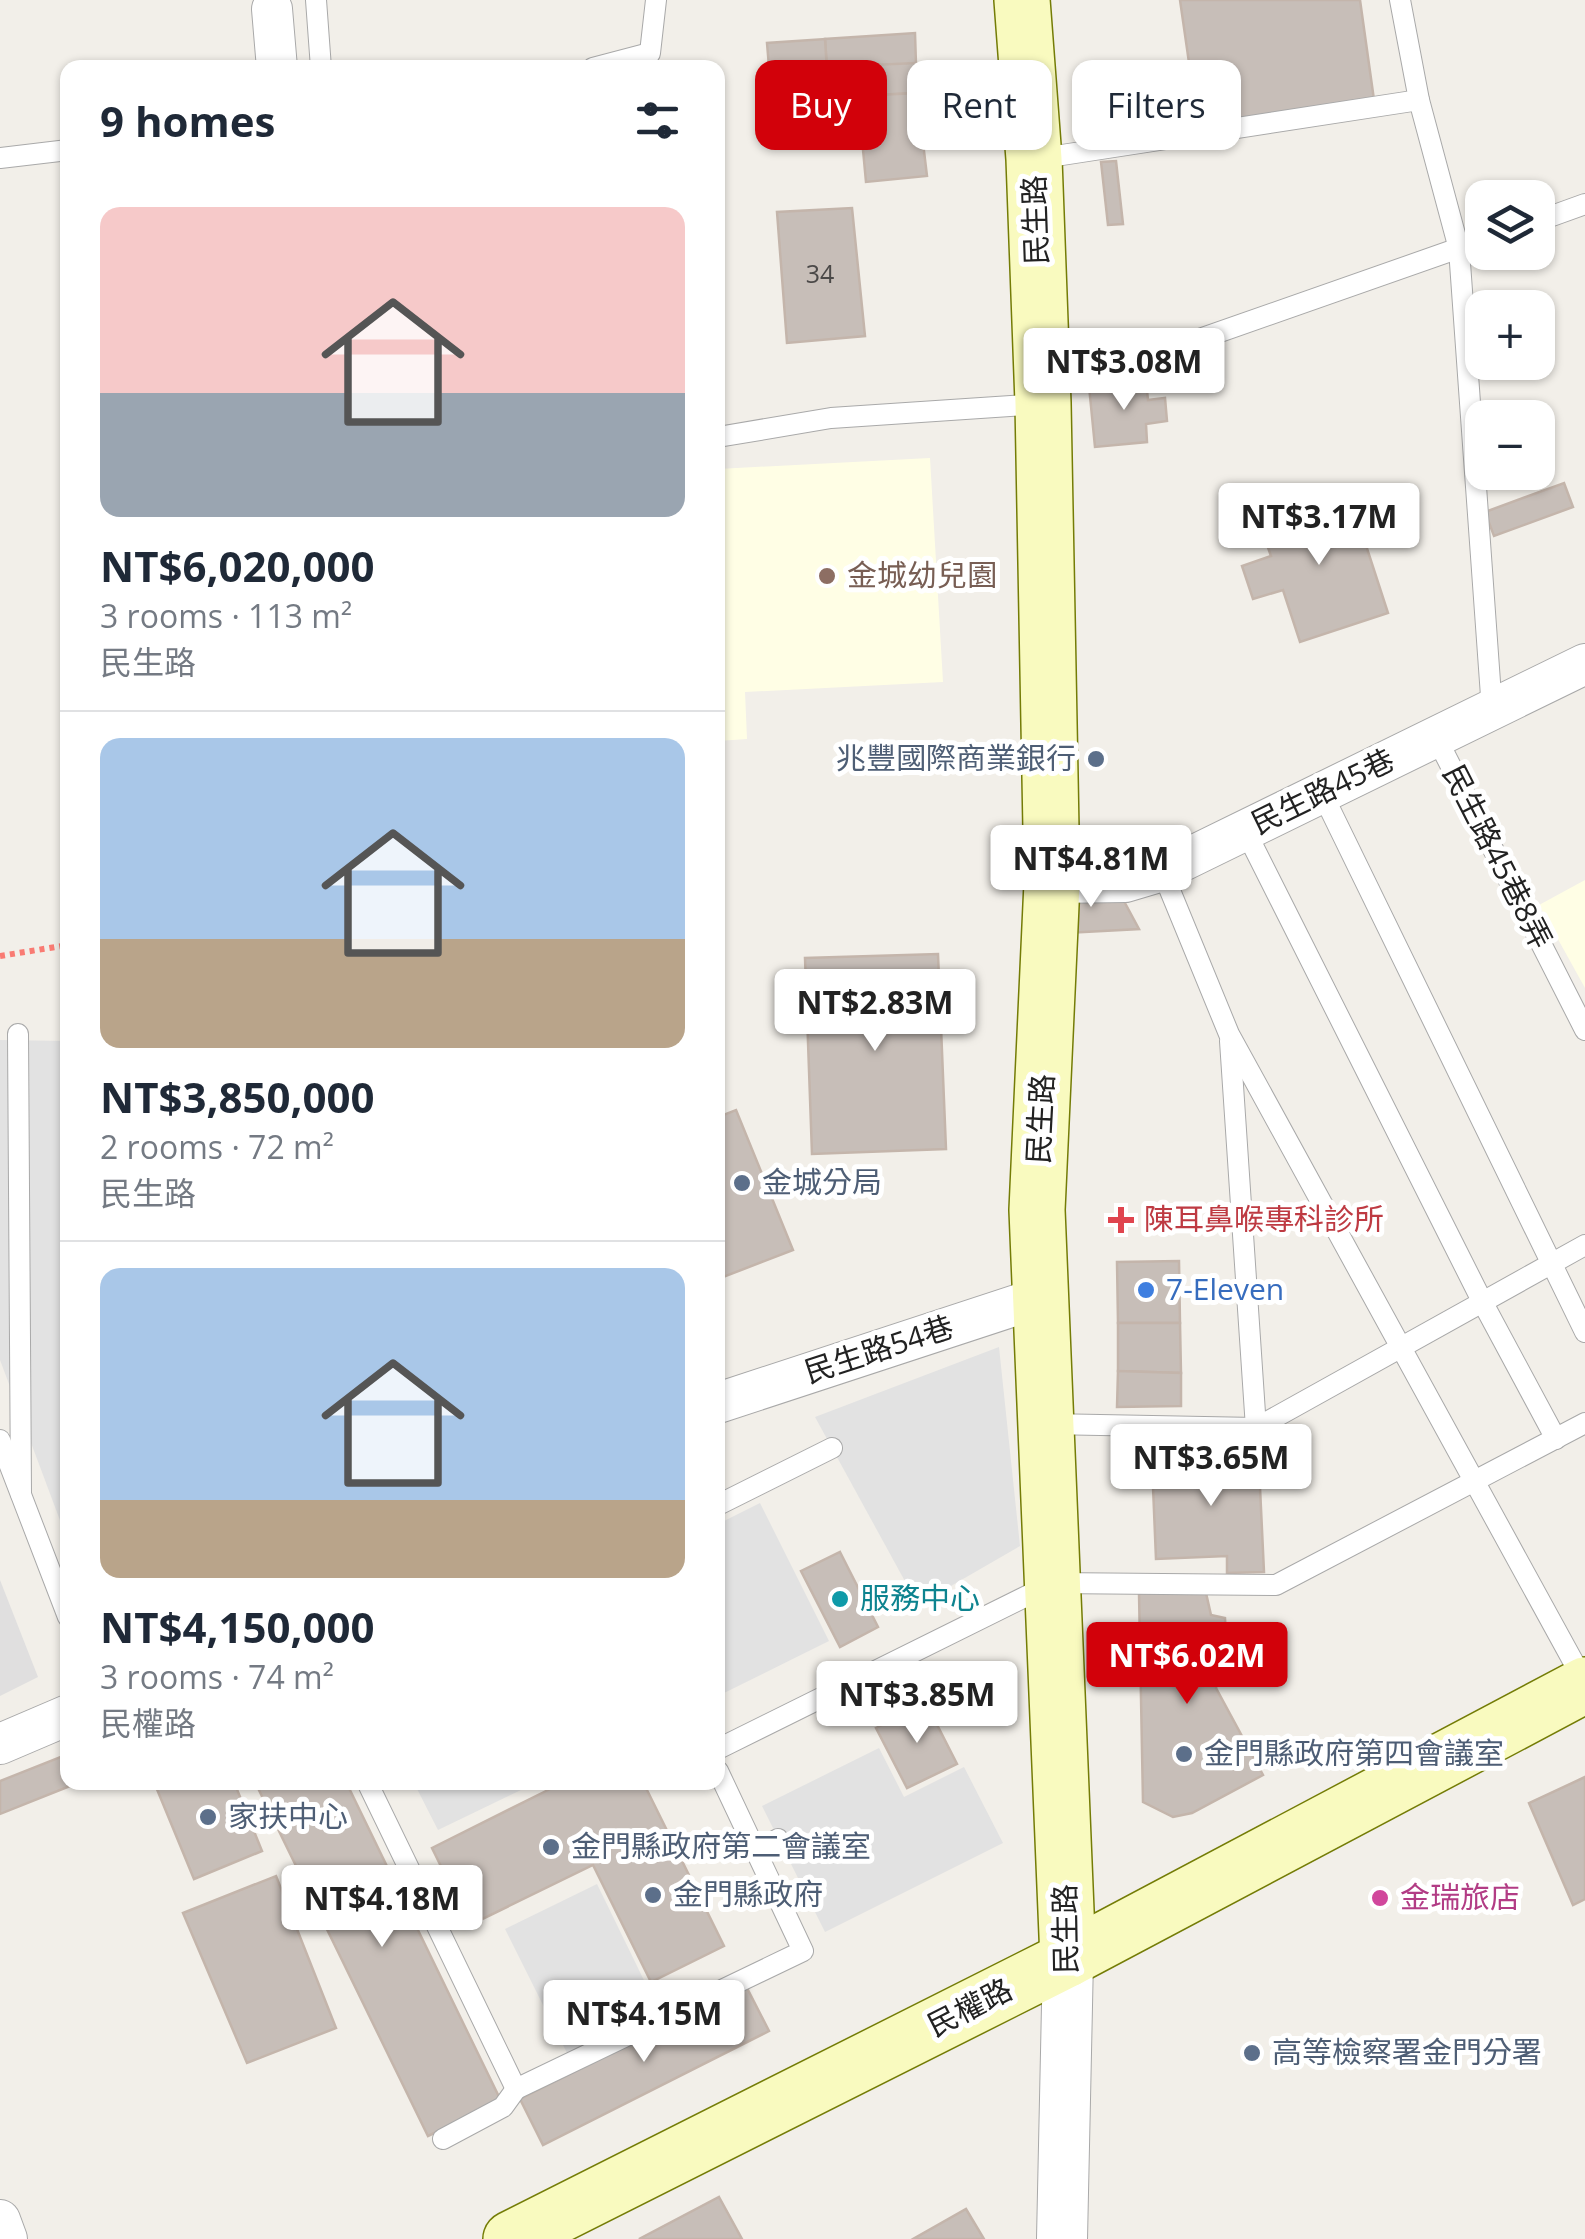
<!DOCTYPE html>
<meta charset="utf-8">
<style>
:root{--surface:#fff;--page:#f2f2f3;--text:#1f2937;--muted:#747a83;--line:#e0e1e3;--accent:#d2010a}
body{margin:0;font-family:"Open Sans","Noto Sans TC",sans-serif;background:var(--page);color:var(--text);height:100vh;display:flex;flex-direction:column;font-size:38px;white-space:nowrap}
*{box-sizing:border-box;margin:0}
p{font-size:32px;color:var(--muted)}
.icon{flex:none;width:55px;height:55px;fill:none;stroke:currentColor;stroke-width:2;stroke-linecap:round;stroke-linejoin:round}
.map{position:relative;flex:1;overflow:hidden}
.side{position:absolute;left:60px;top:60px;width:665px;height:1730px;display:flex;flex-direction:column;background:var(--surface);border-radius:20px;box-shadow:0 2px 8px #0004}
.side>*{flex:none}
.guide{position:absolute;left:755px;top:60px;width:680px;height:90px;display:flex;gap:20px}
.buttons{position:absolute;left:1465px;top:180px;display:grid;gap:20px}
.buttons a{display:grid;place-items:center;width:90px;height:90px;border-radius:20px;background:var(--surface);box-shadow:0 2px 8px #0004;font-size:50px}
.price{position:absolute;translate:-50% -85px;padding:0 22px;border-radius:10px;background:#fff;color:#222;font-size:32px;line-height:65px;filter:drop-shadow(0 2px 5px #0008)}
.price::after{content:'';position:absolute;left:50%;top:60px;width:30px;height:22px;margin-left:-15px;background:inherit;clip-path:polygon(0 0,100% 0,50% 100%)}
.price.on{background:var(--accent);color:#fff}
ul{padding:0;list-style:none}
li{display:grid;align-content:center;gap:20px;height:530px;padding:0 40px}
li+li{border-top:2px solid var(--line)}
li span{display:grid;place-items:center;height:310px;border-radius:20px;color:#555}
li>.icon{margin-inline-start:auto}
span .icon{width:180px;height:180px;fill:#fffc;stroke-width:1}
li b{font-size:42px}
h2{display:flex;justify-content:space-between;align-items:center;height:120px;padding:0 40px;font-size:42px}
.pill{padding:0 35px;border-radius:20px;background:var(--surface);box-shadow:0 2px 8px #0004;font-size:35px;line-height:90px}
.pill.on{background:var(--accent);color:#fff}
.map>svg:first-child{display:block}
.residential{fill:#e0dfdf}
.education{fill:#fffee5}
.parking{fill:#e2e2e2}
.building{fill:#c7beb8;stroke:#c4b5ab;stroke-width:2.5}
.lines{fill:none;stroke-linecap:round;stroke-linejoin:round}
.service-casing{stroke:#a9a9a9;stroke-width:22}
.minor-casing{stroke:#a9a9a9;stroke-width:42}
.tertiary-casing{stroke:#a9a9a9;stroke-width:52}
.secondary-casing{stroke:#747c06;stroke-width:58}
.path{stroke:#f97b73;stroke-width:6;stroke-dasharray:5 5;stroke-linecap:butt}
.service{stroke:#fff;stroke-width:20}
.minor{stroke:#fff;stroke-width:40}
.tertiary{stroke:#fff;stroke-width:50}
.secondary{stroke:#f9fabf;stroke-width:55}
.education-dot{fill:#8d6e63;stroke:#fff;stroke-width:4}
.service-dot{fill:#5c6f8a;stroke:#fff;stroke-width:4}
.health-dot{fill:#e0444e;stroke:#fff;stroke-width:4}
.shop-dot{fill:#3f7fe0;stroke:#fff;stroke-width:4}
.culture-dot{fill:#0f9aa8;stroke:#fff;stroke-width:4}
.hotel-dot{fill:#d1479c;stroke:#fff;stroke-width:4}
.labels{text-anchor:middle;stroke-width:10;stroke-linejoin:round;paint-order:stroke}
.number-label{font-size:25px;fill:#4b4948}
.street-label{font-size:30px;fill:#222;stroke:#fff}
.education-label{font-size:30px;fill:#785e54;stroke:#fff;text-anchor:start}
.service-label{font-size:30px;fill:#4e5e75;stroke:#fff;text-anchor:start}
.health-label{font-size:30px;fill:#be3a42;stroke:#fff;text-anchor:start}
.shop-label{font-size:30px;fill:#366cbe;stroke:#fff;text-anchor:start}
.culture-label{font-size:30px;fill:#0d838f;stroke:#fff;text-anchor:start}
.hotel-label{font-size:30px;fill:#b23c85;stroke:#fff;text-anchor:start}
</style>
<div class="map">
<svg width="1585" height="2239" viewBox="0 0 1585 2239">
<rect width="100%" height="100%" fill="#f2efe9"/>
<path class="residential" d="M0,1580l38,97 -38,19z"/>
<g class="education">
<path d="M930,458l13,224 -198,10 2,47 -29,2v-272z"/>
<path d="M1585,880v108l-46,-83z"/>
</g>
<g class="parking">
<path d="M0,1040l67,1v498l-67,-179z"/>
<path d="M999,1347l21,199 -102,59 -103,-188z"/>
<path d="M760,1503l69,138 -111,55v-172z"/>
<path d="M879,1748l25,49 60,-30 39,76 -178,89 -63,-126z"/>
<path d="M414,1783h108l3,5 -87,42z"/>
<path d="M597,1884l61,125 -91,44 -62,-124z"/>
</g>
<g class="building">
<path d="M1180,0h180l15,107 -176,25z"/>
<path d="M915,33l1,31 -89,4 -2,-29z"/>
<path d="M825,39l3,48 -57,4 -4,-48z"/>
<path d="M916,63l1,30 -88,4 -2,-30z"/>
<path d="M917,93l10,83 -61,6 -8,-86z"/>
<path d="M1116,161l7,63 -15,1 -7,-63z"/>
<path d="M852,208l13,128 -78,7 -10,-131z"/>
<path d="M1146,381l2,19 17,-2 2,23 -21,3 1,18 -52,5 -6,-61z"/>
<path d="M1564,483l9,24 -79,29 -9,-24z"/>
<path d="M1349,493l39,120 -88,29 -17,-52 -30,9 -11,-33 29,-10 -12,-34z"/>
<path d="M1111,877l28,52 -91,5 6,-38z"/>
<path d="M938,954l8,195 -134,5 -7,-196z"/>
<path d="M736,1110l57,140 -75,29v-162z"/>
<path d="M1179,1261l1,62h-62l-1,-61z"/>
<path d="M1118,1323h62l1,50 -63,-2z"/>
<path d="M1118,1371l63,2v33l-64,1z"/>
<path d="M1258,1445l6,127 -37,1v-17l-71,3 -4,-96 71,-6 1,-11z"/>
<path d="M840,1552l38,75 -38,20 -39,-76z"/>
<path d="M1139,1593h67l5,22 14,3 3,54 -8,1 -4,15 47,87 -71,38 -19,4 -30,-15z"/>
<path d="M926,1703l31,61 -50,24 -31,-60z"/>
<path d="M68,1754v28h12l-80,32v-33z"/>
<path d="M1585,1777v122l-12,6 -44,-102z"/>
<path d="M154,1782h80l28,69 -68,28z"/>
<path d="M255,1782h91l155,319 -73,35z"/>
<path d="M547,1782h96l81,164 -73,36 -58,-117 -123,60 -38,-77 118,-59z"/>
<path d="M276,1876l60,152 -89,35 -64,-150z"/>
<path d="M746,1986l23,45 -226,114 -23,-46z"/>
<path d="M719,2197l23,42h-103z"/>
<path d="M966,2209l18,30h-71z"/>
</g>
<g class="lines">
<g class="service-casing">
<g id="service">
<path d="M316,0l5,68"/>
<path d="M1400,0l19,100 40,149 33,461"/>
<path d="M593,68l57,-15 6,-53"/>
<path d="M0,158l68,-8"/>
<path d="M1036,159l383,-59"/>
<path d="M1538,221l47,-17"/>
<path d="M1044,386l110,-31 328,-115"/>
<path d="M718,437l113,-19 210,-14"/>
<path d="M1436,737l149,293"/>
<path d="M1322,793l263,539"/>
<path d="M1245,830l239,475 72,134"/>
<path d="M1162,871l67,163 356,649"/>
<path d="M18,1034l3,460"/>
<path d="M1230,1041l26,387"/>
<path d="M1048,1424l208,4 329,-183"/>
<path d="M0,1440l68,177"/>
<path d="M718,1505l114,-57"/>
<path d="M718,1749l335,-166 223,2 309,-162"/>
<path d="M367,1782l149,307 287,-138 -85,-180"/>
<path d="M756,1852l22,-13"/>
<path d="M443,2139l60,-32 13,-18"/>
</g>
</g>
<g class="minor-casing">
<g id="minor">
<path d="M272,9l5,59"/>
<path d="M1052,883l73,-1 37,-11 423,-207"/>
<path d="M718,1403l323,-106"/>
<path d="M0,1744l68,-29"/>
<path d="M0,2220l7,19"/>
</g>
</g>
<g class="tertiary-casing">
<path id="tertiary" d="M1062,2239l6,-280"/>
</g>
<g class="secondary-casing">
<g id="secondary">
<path d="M1022,0l12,159 9,244 9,480 -15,327 31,749"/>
<path d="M511,2239l557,-280 517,-274"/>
</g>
</g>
<path class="path" d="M0,956l68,-11"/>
<use href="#service" class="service"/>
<use href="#minor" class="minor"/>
<use href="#tertiary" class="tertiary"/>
<use href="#secondary" class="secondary"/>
</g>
<circle class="education-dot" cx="827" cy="576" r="10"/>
<g class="service-dot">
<circle cx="1096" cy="759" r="10"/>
<circle cx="742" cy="1183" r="10"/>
<circle cx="1184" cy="1754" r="10"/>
<circle cx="208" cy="1817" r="10"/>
<circle cx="551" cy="1847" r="10"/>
<circle cx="653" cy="1895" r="10"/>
<circle cx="1252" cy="2053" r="10"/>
</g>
<path class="health-dot" d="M1116 1205h10v10h10v10h-10v10h-10v-10h-10v-10h10z"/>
<circle class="shop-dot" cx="1146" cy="1290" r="10"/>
<circle class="culture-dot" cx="840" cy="1599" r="10"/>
<circle class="hotel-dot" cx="1380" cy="1898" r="10"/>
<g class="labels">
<g class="number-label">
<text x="820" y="283">34</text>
</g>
<g class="street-label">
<text transform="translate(1036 220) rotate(-92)" y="10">民生路</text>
<text transform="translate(1323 792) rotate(-26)" y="10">民生路45巷</text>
<text transform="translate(1497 857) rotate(63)" y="10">民生路45巷8弄</text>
<text transform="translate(1041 1119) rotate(-87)" y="10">民生路</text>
<text transform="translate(879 1350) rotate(-18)" y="10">民生路54巷</text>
<text transform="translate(1066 1929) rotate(-91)" y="10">民生路</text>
<text transform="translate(970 2008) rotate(-27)" y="10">民權路</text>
</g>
<g class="education-label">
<text x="847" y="586">金城幼兒園</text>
</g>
<g class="service-label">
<text x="1076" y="769" text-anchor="end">兆豐國際商業銀行</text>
<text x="762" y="1193">金城分局</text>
<text x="1204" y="1764">金門縣政府第四會議室</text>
<text x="228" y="1827">家扶中心</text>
<text x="571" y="1857">金門縣政府第二會議室</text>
<text x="673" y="1905">金門縣政府</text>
<text x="1272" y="2063">高等檢察署金門分署</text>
</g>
<g class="health-label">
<text x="1144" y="1230">陳耳鼻喉專科診所</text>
</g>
<g class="shop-label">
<text x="1166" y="1300">7-Eleven</text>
</g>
<g class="culture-label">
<text x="860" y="1609">服務中心</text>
</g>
<g class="hotel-label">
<text x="1400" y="1908">金瑞旅店</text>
</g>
</g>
</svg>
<div class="buttons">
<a><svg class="icon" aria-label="layers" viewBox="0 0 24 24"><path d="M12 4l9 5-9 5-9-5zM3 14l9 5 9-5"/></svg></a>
<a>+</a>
<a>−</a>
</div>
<b class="price" style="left:1124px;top:413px">NT$3.08M</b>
<b class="price" style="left:1319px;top:568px">NT$3.17M</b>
<b class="price" style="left:1091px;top:910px">NT$4.81M</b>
<b class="price" style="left:875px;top:1054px">NT$2.83M</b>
<b class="price" style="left:1211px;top:1509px">NT$3.65M</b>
<b class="price on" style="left:1187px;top:1707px">NT$6.02M</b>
<b class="price" style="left:917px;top:1746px">NT$3.85M</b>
<b class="price" style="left:382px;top:1950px">NT$4.18M</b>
<b class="price" style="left:644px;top:2065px">NT$4.15M</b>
<div class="guide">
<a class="pill on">Buy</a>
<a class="pill">Rent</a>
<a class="pill">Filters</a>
</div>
<section class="side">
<h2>9 homes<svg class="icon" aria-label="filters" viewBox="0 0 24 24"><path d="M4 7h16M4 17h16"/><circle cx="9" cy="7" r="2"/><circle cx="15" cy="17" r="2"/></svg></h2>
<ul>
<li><span style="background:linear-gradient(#f6c9c9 60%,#9aa5b1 0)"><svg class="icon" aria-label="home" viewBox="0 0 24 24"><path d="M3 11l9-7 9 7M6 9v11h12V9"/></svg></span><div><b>NT$6,020,000</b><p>3 rooms · 113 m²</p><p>民生路</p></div></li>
<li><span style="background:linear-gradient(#a9c7e8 65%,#b9a48a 0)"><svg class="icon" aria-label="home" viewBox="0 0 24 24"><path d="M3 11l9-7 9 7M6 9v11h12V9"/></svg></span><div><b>NT$3,850,000</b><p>2 rooms · 72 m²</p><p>民生路</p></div></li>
<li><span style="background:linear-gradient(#a9c7e8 75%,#b9a48a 0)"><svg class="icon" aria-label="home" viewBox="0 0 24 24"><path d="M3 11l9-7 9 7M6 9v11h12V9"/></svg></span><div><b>NT$4,150,000</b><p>3 rooms · 74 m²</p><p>民權路</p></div></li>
</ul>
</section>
</div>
